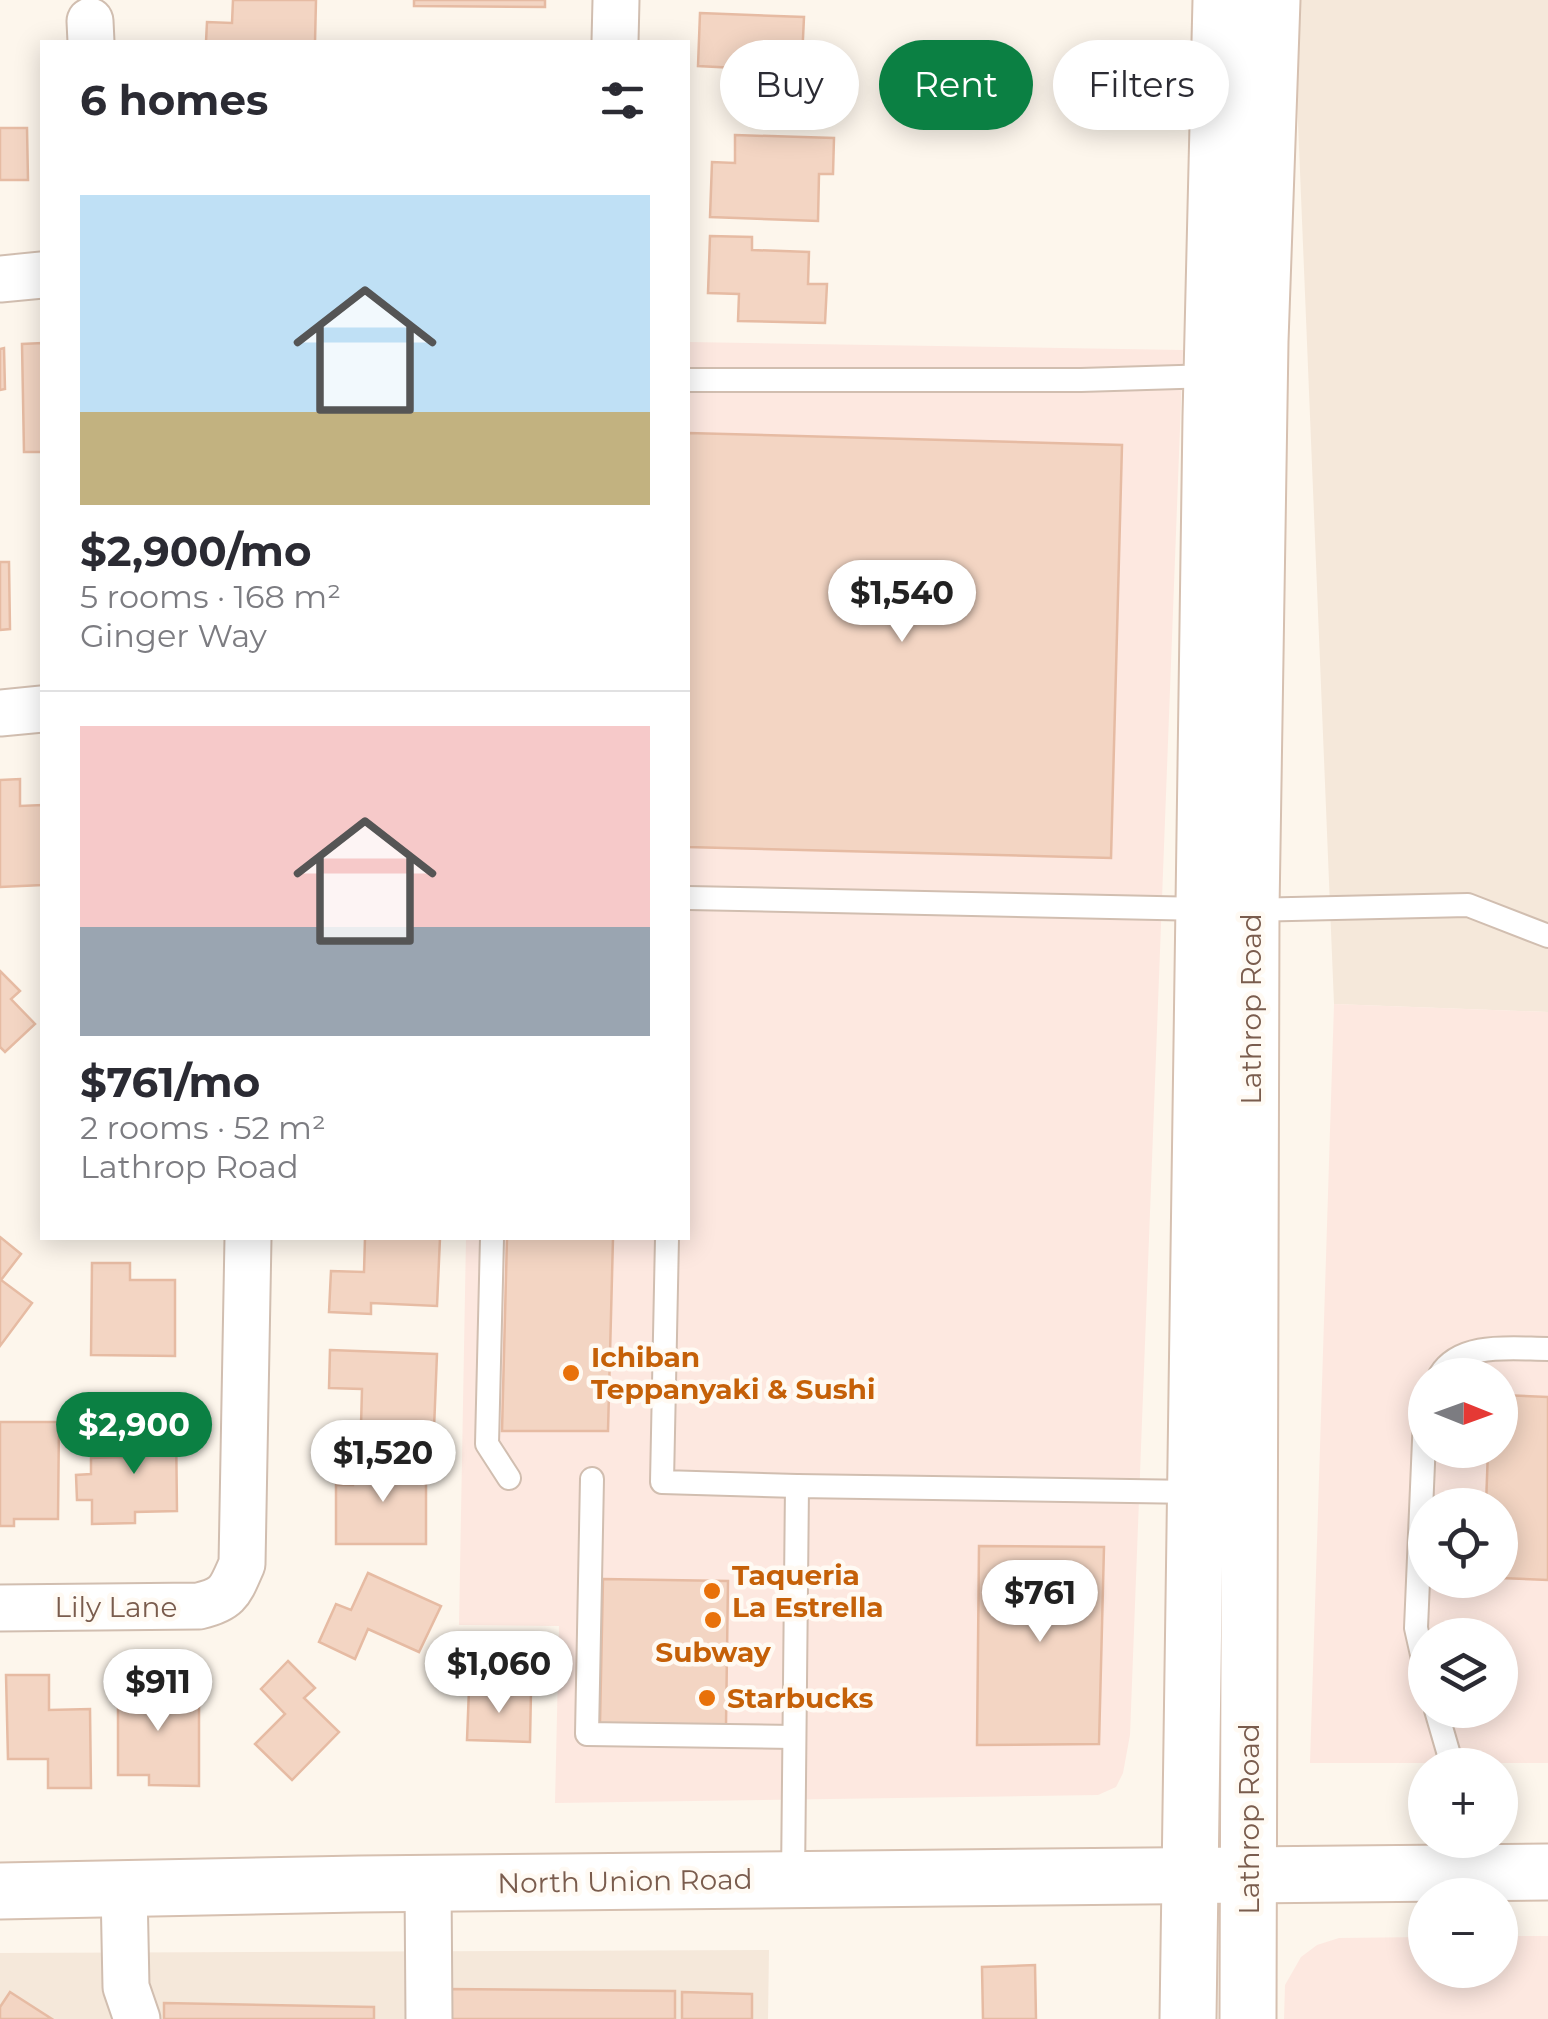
<!DOCTYPE html>
<meta charset="utf-8">
<style>
:root{--surface:#fff;--page:#f7f7f7;--text:#2b2b33;--muted:#7c7c81;--line:#e1e1e2;--accent:#0b8043}
body{margin:0;font-family:Montserrat,sans-serif;background:var(--page);color:var(--text);height:100vh;display:flex;flex-direction:column;font-size:38px;white-space:nowrap}
*{box-sizing:border-box;margin:0}
p{font-size:32px;color:var(--muted)}
.icon{flex:none;width:55px;height:55px;fill:none;stroke:currentColor;stroke-width:2;stroke-linecap:round;stroke-linejoin:round}
.map{position:relative;flex:1;overflow:hidden}
.side{position:absolute;left:40px;top:40px;width:650px;height:1200px;display:flex;flex-direction:column;background:var(--surface);border-radius:0px;box-shadow:0 5px 25px #0003}
.side>*{flex:none}
.guide{position:absolute;left:720px;top:40px;width:678px;height:90px;display:flex;gap:20px}
.needle{width:65px;rotate:91deg}
.controls{position:absolute;left:1408px;top:1358px;display:grid;gap:20px}
.controls a{display:grid;place-items:center;width:110px;height:110px;border-radius:50%;background:var(--surface);box-shadow:0 5px 25px #0003;font-size:50px}
.price{position:absolute;translate:-50% -85px;padding:0 22px;border-radius:35px;background:#fff;color:#222;font-size:32px;line-height:65px;filter:drop-shadow(0 2px 5px #0008)}
.price::after{content:'';position:absolute;left:50%;top:60px;width:30px;height:22px;margin-left:-15px;background:inherit;clip-path:polygon(0 0,100% 0,50% 100%)}
.price.on{background:var(--accent);color:#fff}
ul{padding:0;list-style:none}
li{display:grid;align-content:center;gap:20px;height:530px;padding:0 40px}
li+li{border-top:2px solid var(--line)}
li span{display:grid;place-items:center;height:310px;border-radius:0px;color:#555}
li>.icon{margin-inline-start:auto}
span .icon{width:180px;height:180px;fill:#fffc;stroke-width:1}
li b{font-size:42px}
h2{display:flex;justify-content:space-between;align-items:center;height:120px;padding:0 40px;font-size:42px}
.chip{padding:0 35px;border-radius:45px;background:var(--surface);box-shadow:0 5px 25px #0003;font-size:35px;line-height:90px}
.chip.on{background:var(--accent);color:#fff}
.map>svg:first-child{display:block}
.residential{fill:#f5e8da}
.commercial{fill:#fde8e0;fill-rule:evenodd}
.building{fill:#f3d5c3;stroke:#e6bba3;stroke-width:2.5}
.lines{fill:none;stroke-linecap:round;stroke-linejoin:round}
.lane-casing{stroke:#d1beb0;stroke-width:26}
.street-casing{stroke:#d1beb0;stroke-width:49}
.secondary-casing{stroke:#d6c0b0;stroke-width:59}
.lane{stroke:#fff;stroke-width:22}
.street{stroke:#fff;stroke-width:45}
.secondary{stroke:#fff;stroke-width:55}
.food-dot{fill:#e8710a;stroke:#fffaf3;stroke-width:4}
.labels{text-anchor:middle;stroke-width:9;stroke-linejoin:round;paint-order:stroke}
.street-label{font-size:28px;fill:#7a5c4d;stroke:#fffaf3}
.food-label{font-size:28px;font-weight:bold;fill:#c56008;stroke:#fffaf3;text-anchor:start}
</style>
<div class="map">
<svg width="1548" height="2019" viewBox="0 0 1548 2019">
<rect width="100%" height="100%" fill="#fdf6ec"/>
<g class="residential">
<path d="M1293,0h255v1012l-214,-8z"/>
<path d="M769,1950l-1,69h-768v-66z"/>
</g>
<g class="commercial">
<path d="M688,342l495,8 -53,1385 -7,38 -7,14 -18,8 -543,8 4,-177 -100,-1 7,-387h222z"/>
<path d="M1334,1004l214,8v751h-238zM1425,1375h75v75h-75zM1425,1505h75v75h-75zM1425,1635h75v75h-75z"/>
<path d="M1500,1936h48v83h-264l1,-34 16,-28 16,-12 22,-7 86,-1v33h75z"/>
</g>
<g class="building">
<path d="M233,0h83l-1,42h-109l1,-20 25,1z"/>
<path d="M414,0h131v7l-131,-1z"/>
<path d="M700,13l104,4 -4,84 -65,-3 1,-30 -38,-2z"/>
<path d="M0,128h27l1,52h-28z"/>
<path d="M735,135l99,3 -1,36h-14l-1,47 -108,-4 2,-55 23,1z"/>
<path d="M710,236l42,1v13l57,2 -1,32h19l-2,39 -87,-2 1,-27 -31,-1z"/>
<path d="M42,343v109h-18l-2,-108z"/>
<path d="M4,348l1,41 -5,1v-41z"/>
<path d="M688,433l434,12 -11,413 -423,-11z"/>
<path d="M0,562h9l1,67 -10,1z"/>
<path d="M20,779v27l22,-1v80l-42,2v-107z"/>
<path d="M0,971l20,20 -9,8 24,25 -30,28 -5,-5z"/>
<path d="M0,1237l21,17 -20,26 31,23 -32,43z"/>
<path d="M365,1238h75l-3,68 -66,-3v11l-42,-2 2,-41 33,1z"/>
<path d="M507,1238h106l-5,193h-106z"/>
<path d="M92,1263h38v17h45v76l-84,-1z"/>
<path d="M330,1350l107,4 -3,75 -73,-3 1,-37 -33,-1z"/>
<path d="M1500,1395l48,2v183l-48,-2v-73h-14l2,-55h12z"/>
<path d="M0,1422h59l-1,97h-44v7h-14z"/>
<path d="M125,1425h51l1,86 -42,1v11l-43,1v-24h-15l-1,-25 15,-1v-16l34,-1z"/>
<path d="M426,1462v82h-90v-59h17l1,-22z"/>
<path d="M979,1546l125,1 -5,197 -122,1z"/>
<path d="M368,1573l73,33 -22,46 -51,-23 -13,30 -36,-17 17,-38 15,6z"/>
<path d="M603,1579l125,2 -2,144 -126,-2z"/>
<path d="M288,1661l27,27 -11,10 35,34 -47,48 -37,-36 30,-30 -24,-25z"/>
<path d="M6,1675h43v35l41,-1 1,79h-43v-29h-40z"/>
<path d="M118,1681h36l-1,11h46v94l-50,-1v-10h-31z"/>
<path d="M469,1689l62,2 -1,51 -63,-2z"/>
<path d="M1035,1965l1,54h-53l-1,-52z"/>
<path d="M445,1989l230,2v28h-230z"/>
<path d="M10,1992l42,27h-52v-12z"/>
<path d="M682,1992l70,2v25h-70z"/>
<path d="M164,2003l210,4v12h-210z"/>
</g>
<g class="lines">
<g class="lane-casing">
<g id="lane">
<path d="M688,380h393l131,-4"/>
<path d="M688,898l516,11"/>
<path d="M1251,910l217,-5 80,31"/>
<path d="M492,1238l-5,206 22,34"/>
<path d="M667,1238l-5,244 135,4"/>
<path d="M1440,1375c21,-34 73,-26 108,-26"/>
<path d="M1425,1417l-9,211 9,40"/>
<path d="M592,1479l-5,255 207,3"/>
<path d="M1436,1710l16,55"/>
<path d="M793,1879l4,-393 398,6"/>
</g>
</g>
<g class="street-casing">
<g id="street">
<path d="M90,21l1,21"/>
<path d="M615,42l1,-42"/>
<path d="M0,279l42,-4"/>
<path d="M0,713l42,-4"/>
<path d="M0,1608l199,-2c30,-7 31,-15 43,-42l6,-326"/>
<path d="M428,1883l1,136"/>
<path d="M124,1889l2,98 11,32"/>
</g>
</g>
<g class="secondary-casing">
<g id="secondary">
<path d="M0,1891l359,-7 1189,-12"/>
<path d="M1188,2019l23,-1602 10,-417"/>
<path d="M1248,2019l3,-1109 9,-569 12,-341"/>
</g>
</g>
<use href="#lane" class="lane"/>
<use href="#street" class="street"/>
<use href="#secondary" class="secondary"/>
</g>
<g class="food-dot">
<circle cx="571" cy="1373" r="10"/>
<circle cx="712" cy="1591" r="10"/>
<circle cx="713" cy="1620" r="10"/>
<circle cx="707" cy="1698" r="10"/>
</g>
<g class="labels">
<g class="street-label">
<text transform="translate(1251 1009) rotate(-90)" y="10">Lathrop Road</text>
<text x="116" y="1617">Lily Lane</text>
<text transform="translate(1249 1819) rotate(-90)" y="10">Lathrop Road</text>
<text transform="translate(625 1881) rotate(-1)" y="10">North Union Road</text>
</g>
<g class="food-label">
<text x="591" y="1367">Ichiban<tspan x="591" dy="32">Teppanyaki &amp; Sushi</tspan></text>
<text x="732" y="1585">Taqueria<tspan x="732" dy="32">La Estrella</tspan></text>
<text x="713" y="1662" text-anchor="middle">Subway</text>
<text x="727" y="1708">Starbucks</text>
</g>
</g>
</svg>
<div class="controls">
<a><svg class="needle" viewBox="-14 -14 28 28"><path d="M0-13l5 13h-10z" fill="#e53935"/><path d="M0 13l5-13h-10z" fill="#7c7c81"/></svg></a>
<a><svg class="icon" aria-label="locate" viewBox="0 0 24 24"><circle cx="12" cy="12" r="6"/><path d="M12 2v4M12 18v4M2 12h4M18 12h4"/></svg></a>
<a><svg class="icon" aria-label="layers" viewBox="0 0 24 24"><path d="M12 4l9 5-9 5-9-5zM3 14l9 5 9-5"/></svg></a>
<a>+</a>
<a>−</a>
</div>
<b class="price" style="left:902px;top:645px">$1,540</b>
<b class="price on" style="left:134px;top:1477px">$2,900</b>
<b class="price" style="left:383px;top:1505px">$1,520</b>
<b class="price" style="left:1040px;top:1645px">$761</b>
<b class="price" style="left:499px;top:1716px">$1,060</b>
<b class="price" style="left:158px;top:1734px">$911</b>
<div class="guide">
<a class="chip">Buy</a>
<a class="chip on">Rent</a>
<a class="chip">Filters</a>
</div>
<section class="side">
<h2>6 homes<svg class="icon" aria-label="filters" viewBox="0 0 24 24"><path d="M4 7h16M4 17h16"/><circle cx="9" cy="7" r="2"/><circle cx="15" cy="17" r="2"/></svg></h2>
<ul>
<li><span style="background:linear-gradient(#bfe0f5 70%,#c2b280 0)"><svg class="icon" aria-label="home" viewBox="0 0 24 24"><path d="M3 11l9-7 9 7M6 9v11h12V9"/></svg></span><div><b>$2,900/mo</b><p>5 rooms · 168 m²</p><p>Ginger Way</p></div></li>
<li><span style="background:linear-gradient(#f6c9c9 65%,#9aa5b1 0)"><svg class="icon" aria-label="home" viewBox="0 0 24 24"><path d="M3 11l9-7 9 7M6 9v11h12V9"/></svg></span><div><b>$761/mo</b><p>2 rooms · 52 m²</p><p>Lathrop Road</p></div></li>
</ul>
</section>
</div>
